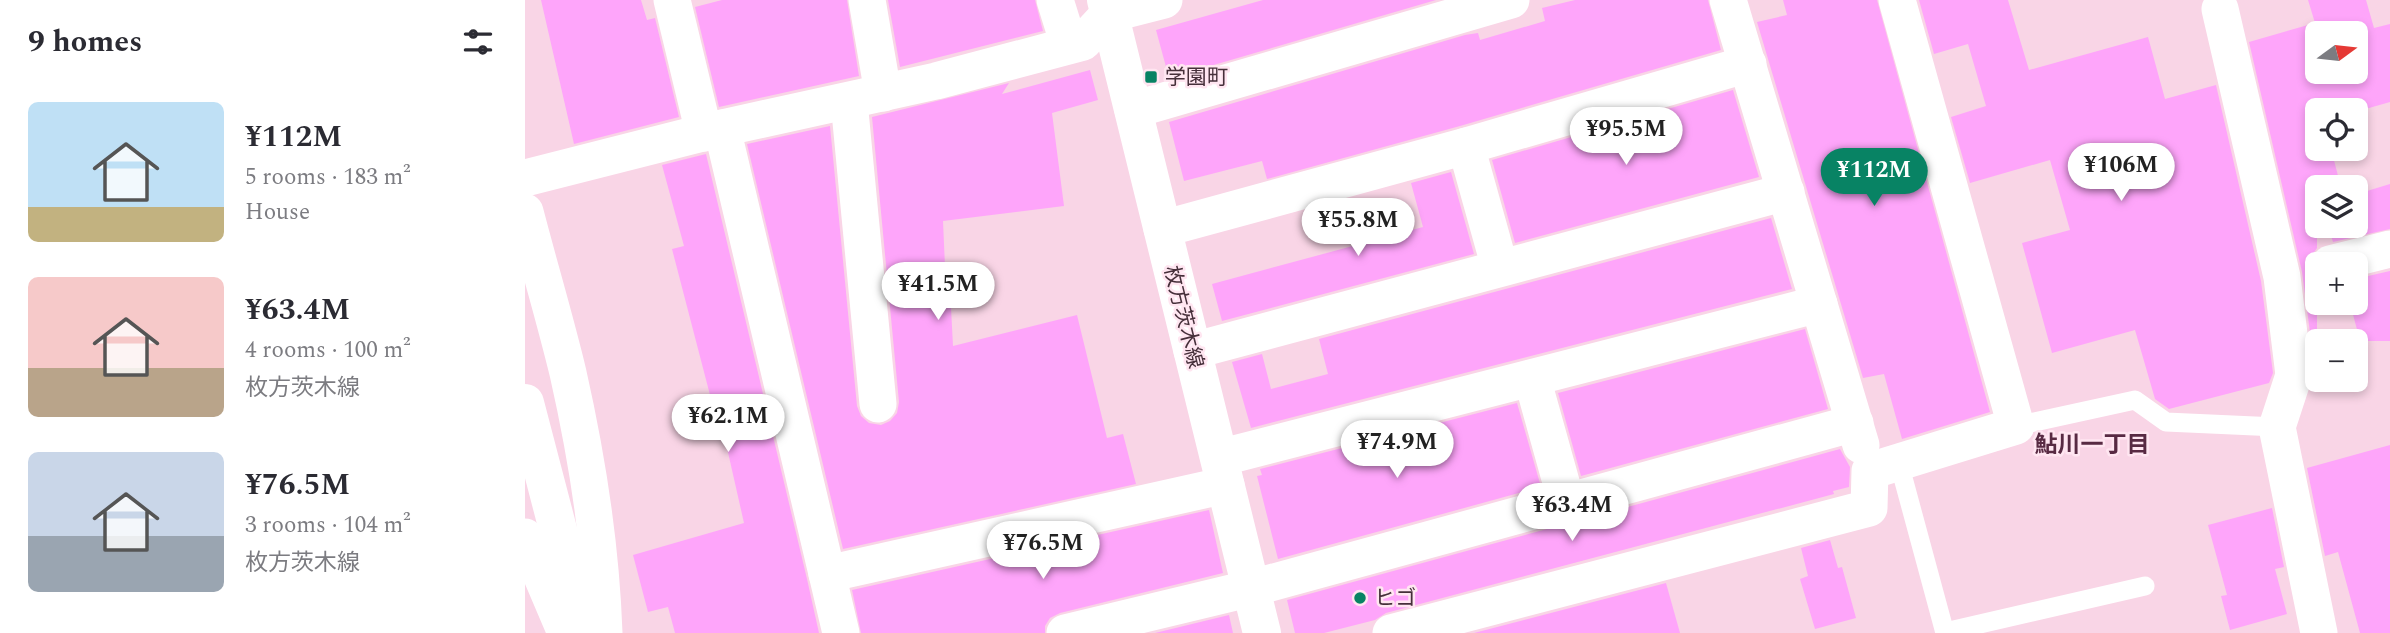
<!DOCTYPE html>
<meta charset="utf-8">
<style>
:root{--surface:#fff;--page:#f2f2f3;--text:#2b2b33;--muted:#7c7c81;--accent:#088364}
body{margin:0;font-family:Spectral,"Noto Sans JP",serif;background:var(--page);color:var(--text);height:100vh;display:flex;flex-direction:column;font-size:26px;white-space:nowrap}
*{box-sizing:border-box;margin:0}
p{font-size:23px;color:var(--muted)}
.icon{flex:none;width:38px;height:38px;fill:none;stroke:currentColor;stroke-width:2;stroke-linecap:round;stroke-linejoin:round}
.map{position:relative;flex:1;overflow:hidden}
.sheet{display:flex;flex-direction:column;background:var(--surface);width:525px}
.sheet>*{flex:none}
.needle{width:46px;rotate:75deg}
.controls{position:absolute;left:1780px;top:21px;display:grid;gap:14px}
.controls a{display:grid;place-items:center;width:63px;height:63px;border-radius:10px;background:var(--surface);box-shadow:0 4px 10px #0003;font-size:35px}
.price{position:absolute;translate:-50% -60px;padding:0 16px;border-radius:24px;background:#fff;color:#222;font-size:23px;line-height:46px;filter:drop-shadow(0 2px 4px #0008)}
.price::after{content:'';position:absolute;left:50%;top:42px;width:21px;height:16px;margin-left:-10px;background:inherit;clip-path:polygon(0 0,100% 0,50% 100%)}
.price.current{background:var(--accent);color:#fff}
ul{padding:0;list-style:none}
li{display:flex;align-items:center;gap:21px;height:175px;padding:0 28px}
li span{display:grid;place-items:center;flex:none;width:196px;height:140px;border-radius:10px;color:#555}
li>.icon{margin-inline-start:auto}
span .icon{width:84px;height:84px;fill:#fffc;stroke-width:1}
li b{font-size:30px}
h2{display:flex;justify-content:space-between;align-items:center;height:84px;padding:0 28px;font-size:30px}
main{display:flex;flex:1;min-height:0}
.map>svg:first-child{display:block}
.building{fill:#fea5fa;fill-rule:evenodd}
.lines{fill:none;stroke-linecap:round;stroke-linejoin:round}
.lane{stroke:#fff;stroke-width:19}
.street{stroke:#fff;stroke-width:37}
.secondary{stroke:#fff;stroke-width:38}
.poi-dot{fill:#088364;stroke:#ffe6f1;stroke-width:2.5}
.labels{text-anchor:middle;stroke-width:5;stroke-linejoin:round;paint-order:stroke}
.poi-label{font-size:21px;fill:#462f3a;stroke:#ffe6f1;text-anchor:start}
.street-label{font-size:21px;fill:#462f3a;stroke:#ffe6f1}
.neighbourhood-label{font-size:23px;font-weight:bold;fill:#582a43;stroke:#ffe6f1}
</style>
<main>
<section class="sheet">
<h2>9 homes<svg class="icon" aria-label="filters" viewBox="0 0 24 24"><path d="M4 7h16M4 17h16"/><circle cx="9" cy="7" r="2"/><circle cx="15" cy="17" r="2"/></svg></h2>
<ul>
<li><span style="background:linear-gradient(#bfe0f5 75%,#c2b280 0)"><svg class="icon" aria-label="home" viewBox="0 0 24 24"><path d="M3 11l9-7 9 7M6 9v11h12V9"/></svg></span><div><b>¥112M</b><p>5 rooms · 183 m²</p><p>House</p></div></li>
<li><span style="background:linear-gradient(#f6c9c9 65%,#b9a48a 0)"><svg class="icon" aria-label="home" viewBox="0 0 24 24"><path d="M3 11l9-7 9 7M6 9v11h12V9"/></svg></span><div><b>¥63.4M</b><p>4 rooms · 100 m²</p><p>枚方茨木線</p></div></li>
<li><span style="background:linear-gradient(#c9d6e8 60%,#9aa5b1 0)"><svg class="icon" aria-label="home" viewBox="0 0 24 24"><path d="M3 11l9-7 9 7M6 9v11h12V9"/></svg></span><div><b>¥76.5M</b><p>3 rooms · 104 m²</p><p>枚方茨木線</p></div></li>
</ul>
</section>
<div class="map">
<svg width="1865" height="633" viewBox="0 0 1865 633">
<rect width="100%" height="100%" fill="#f9d5e6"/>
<g class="building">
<path d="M16,0h100l6,20 8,-2 24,99 -105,27z"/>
<path d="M197,0h125l12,76 -140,31 -24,-100z"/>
<path d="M363,0h147l8,31 -143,36z"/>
<path d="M738,0h173l-267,78 -13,-48z"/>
<path d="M1050,0h133l13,50 -261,76 -193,53 -5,-18 -78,20 -15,-59 296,-87 13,-2 2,7 65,-19 -3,-13z"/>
<path d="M1258,0h94l113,412 -88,27 -18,-65 -21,4 -106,-356 30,-7z"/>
<path d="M1394,0h89l21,70 119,-33 17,62 51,-14 45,196 12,92 -4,10 -100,26 -14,-10 -20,-69 -83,23 -30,-110 48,-13 -20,-70 -80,23 -19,-66 35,-11 -18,-62 -34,10z"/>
<path d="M1783,0h58l8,28 16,-4v78l-35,10 -38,-2v39h14l10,38h-24v61l-7,10v10l7,12v90h-2l-13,-98 -53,-230 66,-19zM1792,33h38v39h-38z"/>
<path d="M565,70l8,30 -46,13 12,93 -121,15 3,68 4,-1 3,58 124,-31 30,123 16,-4 13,50 -293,65 -96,-405 83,-18 27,280 4,10 8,7 12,2 9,-4 7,-8 2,-11 -27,-285 137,-34 -7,11z"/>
<path d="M1208,90l26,87 -244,66 -23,-83z"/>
<path d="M181,154l101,425 12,54h-144l-7,-26 -20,5 -15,-57 111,-32 -24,-106 -4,1 -44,-169 12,-3 -22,-81z"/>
<path d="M926,172l23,82 -252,67 -10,-37 211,-57 -12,-44z"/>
<path d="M1865,184v45l-57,13 -5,-16h27v-35l11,-3 1,3z"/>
<path d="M1246,218l21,71 -541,139 -19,-66 30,-8 9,35 57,-15 -9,-35z"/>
<path d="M1865,271v70h-30l-10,-38h5v-24z"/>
<path d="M1280,329l23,80 -247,67 -23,-83z"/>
<path d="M992,403l24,84 -263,72 -21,-83 5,-1 -2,-6z"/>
<path d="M1865,445v188h-30l-22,-81 -13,4 -18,-88z"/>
<path d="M1315,449l10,18 -1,20 -16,4 1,3 -448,119 -11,7 -51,13h-29l-8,-33z"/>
<path d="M1747,508l12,59 -9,2 12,45 -57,16 -9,-34 6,-1 -19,-70z"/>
<path d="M684,510l14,63 -163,40 -10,5 -5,8v7h-184l-9,-43z"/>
<path d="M1305,540l8,28 4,-1 14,51 -41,11 -15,-50 8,-3 -7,-28z"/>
<path d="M1141,583l14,50h-206z"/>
<path d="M704,615l4,18h-78z"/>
</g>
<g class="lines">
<g class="lane">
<path d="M1491,426l119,-26 31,22 111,5"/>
<path d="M1374,463l46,170"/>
<path d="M1420,632l200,-46"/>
</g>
<g class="street">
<path d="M147,0l32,133"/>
<path d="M342,0l16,93"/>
<path d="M530,0l14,45"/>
<path d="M1203,0l133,445"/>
<path d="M1695,9l62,268 12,98 -17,52 42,206"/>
<path d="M324,101l29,303"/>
<path d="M608,110l378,-110"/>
<path d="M197,128l119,505"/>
<path d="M941,146l34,122"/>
<path d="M0,178l197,-50 214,-47 147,-39 26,-28 55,-14"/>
<path d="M0,212c14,54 30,107 43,161 19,84 33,174 36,260"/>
<path d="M637,229l304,-83 282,-82"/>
<path d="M1805,264l60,-15"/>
<path d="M667,351l594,-159"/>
<path d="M1007,378l34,122"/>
<path d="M694,458l600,-154"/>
<path d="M0,537l41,96"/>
<path d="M302,574l399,-89"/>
<path d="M540,633l187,-45 603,-165"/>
<path d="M866,633l478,-125 1,-37 146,-45 -119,-426"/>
</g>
<g class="secondary">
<path d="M581,0l156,633"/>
<path d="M0,403l60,230"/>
</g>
</g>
<g class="poi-dot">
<rect x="619" y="70" width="14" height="14" rx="3.5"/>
<circle cx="835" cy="598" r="7"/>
</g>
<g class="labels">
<g class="poi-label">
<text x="640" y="84">学園町</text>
<text x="849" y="605">ヒゴ</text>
</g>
<g class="street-label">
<text transform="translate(659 317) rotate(76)" y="7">枚方茨木線</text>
</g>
<g class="neighbourhood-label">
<text x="1567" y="452">鮎川一丁目</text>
</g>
</g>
</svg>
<div class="controls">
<a><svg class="needle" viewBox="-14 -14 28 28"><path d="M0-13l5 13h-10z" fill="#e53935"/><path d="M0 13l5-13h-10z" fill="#7c7c81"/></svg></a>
<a><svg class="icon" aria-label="locate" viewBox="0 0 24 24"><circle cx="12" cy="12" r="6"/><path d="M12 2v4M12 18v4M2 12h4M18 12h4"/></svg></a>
<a><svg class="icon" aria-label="layers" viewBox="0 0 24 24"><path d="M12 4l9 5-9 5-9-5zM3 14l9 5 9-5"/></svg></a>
<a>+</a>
<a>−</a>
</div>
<b class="price" style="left:1101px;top:167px">¥95.5M</b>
<b class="price" style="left:1596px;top:203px">¥106M</b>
<b class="price current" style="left:1349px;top:208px">¥112M</b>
<b class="price" style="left:833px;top:258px">¥55.8M</b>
<b class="price" style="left:413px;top:322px">¥41.5M</b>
<b class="price" style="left:203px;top:454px">¥62.1M</b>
<b class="price" style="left:872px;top:480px">¥74.9M</b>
<b class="price" style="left:1047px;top:543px">¥63.4M</b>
<b class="price" style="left:518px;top:581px">¥76.5M</b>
</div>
</main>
